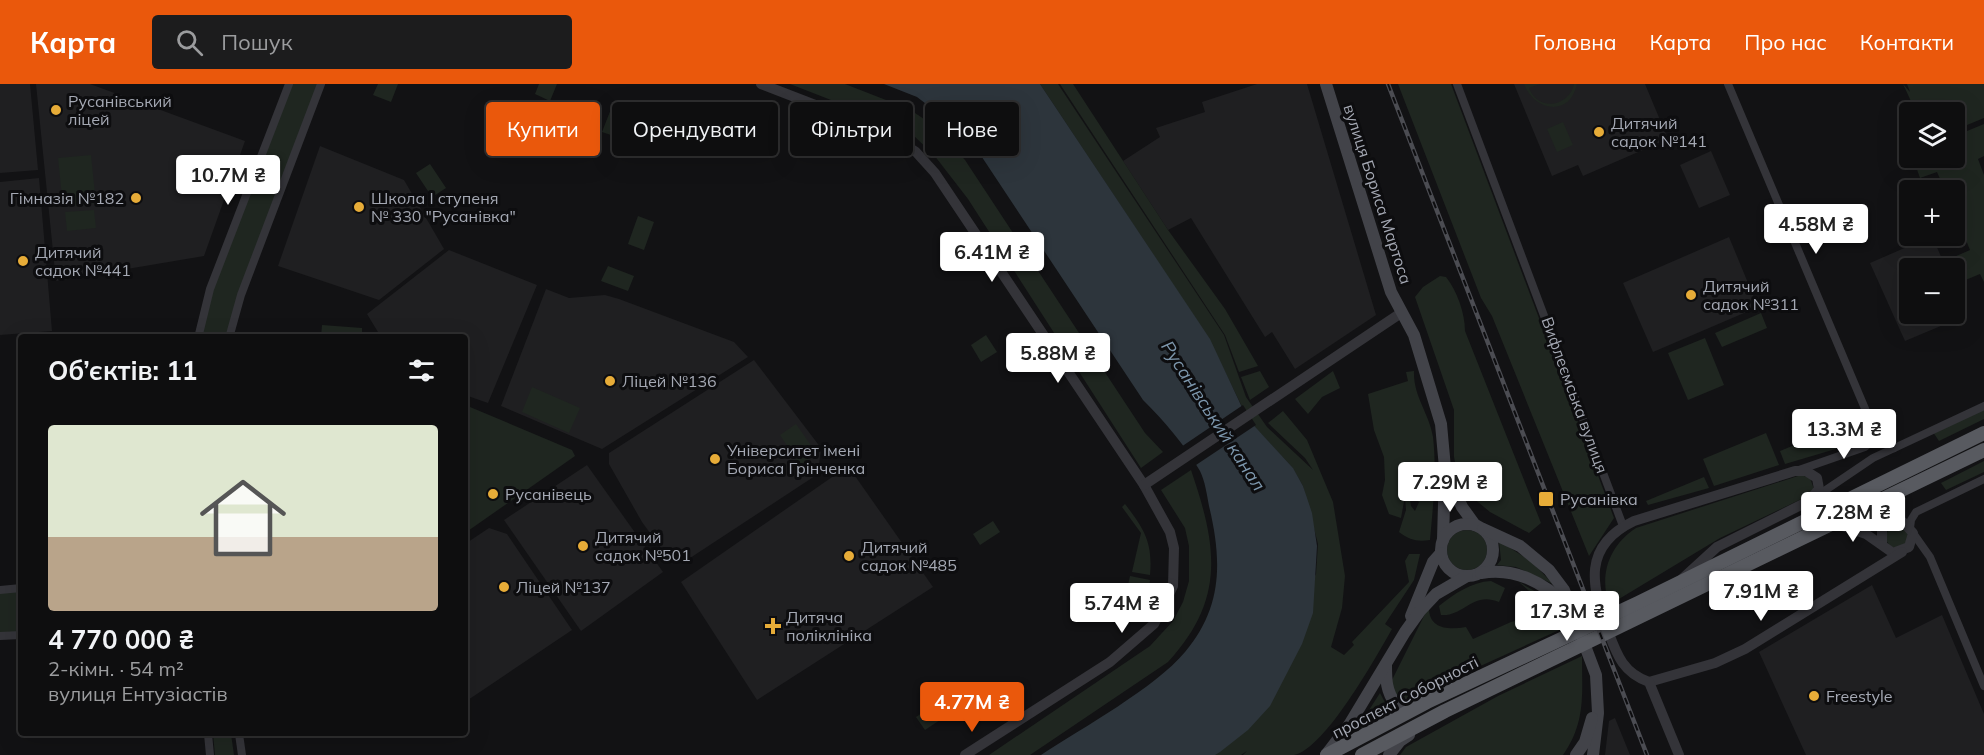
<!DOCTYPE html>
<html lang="uk">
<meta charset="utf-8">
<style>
:root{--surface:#0e0e0f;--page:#1c1c1d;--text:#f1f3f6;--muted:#9b9c9e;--line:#2e2e2f;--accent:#ea580c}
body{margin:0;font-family:Mulish,sans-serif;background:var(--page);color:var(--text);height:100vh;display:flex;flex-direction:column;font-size:22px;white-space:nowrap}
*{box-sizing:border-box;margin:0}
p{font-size:20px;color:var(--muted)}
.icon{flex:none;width:33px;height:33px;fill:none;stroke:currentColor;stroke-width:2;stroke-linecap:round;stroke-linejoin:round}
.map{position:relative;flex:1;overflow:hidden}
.drawer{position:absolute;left:18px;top:250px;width:450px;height:402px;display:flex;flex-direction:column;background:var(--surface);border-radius:6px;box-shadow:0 6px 24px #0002,0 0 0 2px var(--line)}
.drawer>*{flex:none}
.guide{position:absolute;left:486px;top:18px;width:570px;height:54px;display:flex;gap:12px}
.fabs{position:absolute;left:1899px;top:18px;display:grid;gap:12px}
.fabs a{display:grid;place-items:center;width:66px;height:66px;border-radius:6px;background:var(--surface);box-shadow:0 6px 24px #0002,0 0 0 2px var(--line);font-size:30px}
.price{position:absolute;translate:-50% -51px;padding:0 14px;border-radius:6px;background:#fff;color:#222;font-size:20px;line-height:39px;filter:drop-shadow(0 2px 3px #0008)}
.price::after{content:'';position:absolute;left:50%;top:36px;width:18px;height:14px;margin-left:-9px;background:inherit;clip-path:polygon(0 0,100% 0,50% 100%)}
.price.active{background:var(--accent);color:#fff}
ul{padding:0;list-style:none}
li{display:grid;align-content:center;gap:12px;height:318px;padding:0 30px}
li+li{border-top:2px solid var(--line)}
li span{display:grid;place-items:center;height:186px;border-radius:6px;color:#555}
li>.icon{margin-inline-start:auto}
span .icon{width:108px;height:108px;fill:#fffc;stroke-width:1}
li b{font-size:26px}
h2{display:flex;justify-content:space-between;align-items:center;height:72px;padding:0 30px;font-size:26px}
.chip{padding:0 21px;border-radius:6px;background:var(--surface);box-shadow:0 6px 24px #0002,0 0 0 2px var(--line);font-size:21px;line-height:54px}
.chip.active{background:var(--accent);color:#fff}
header{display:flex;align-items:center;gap:36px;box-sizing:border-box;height:84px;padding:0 30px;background:var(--accent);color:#fff}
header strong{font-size:28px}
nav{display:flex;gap:33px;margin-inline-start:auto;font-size:21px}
.search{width:420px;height:54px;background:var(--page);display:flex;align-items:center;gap:15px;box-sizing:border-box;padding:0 21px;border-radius:6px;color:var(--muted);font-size:22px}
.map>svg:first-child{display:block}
.built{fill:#1f1f21}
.green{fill:#1f2620}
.water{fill:#2d353c}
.pier{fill:#121214}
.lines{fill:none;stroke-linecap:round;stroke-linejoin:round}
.minor{stroke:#343439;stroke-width:8}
.tertiary{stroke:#343439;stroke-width:10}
.secondary{stroke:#424349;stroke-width:12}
.trunk{stroke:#585a60;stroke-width:14}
.rail-casing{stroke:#4b4c52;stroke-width:4.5}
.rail{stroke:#0d0d0f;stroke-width:2;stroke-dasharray:7;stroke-linecap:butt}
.poi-dot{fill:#e7ac38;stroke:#0d0d0f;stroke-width:2}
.labels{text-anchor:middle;stroke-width:6;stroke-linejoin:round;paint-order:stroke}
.poi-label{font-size:16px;fill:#a5a9b4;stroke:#0d0d0f;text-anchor:start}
.street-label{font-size:16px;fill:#a5a9b4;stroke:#0d0d0f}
.water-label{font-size:18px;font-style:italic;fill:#7d97ad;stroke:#0d0d0f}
</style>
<header>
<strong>Карта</strong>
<div class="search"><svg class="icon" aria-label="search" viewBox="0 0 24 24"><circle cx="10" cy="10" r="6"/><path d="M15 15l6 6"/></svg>Пошук</div>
<nav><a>Головна</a><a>Карта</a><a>Про нас</a><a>Контакти</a></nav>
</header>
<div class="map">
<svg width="1984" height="671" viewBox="0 0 1984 671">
<rect width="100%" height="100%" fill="#121214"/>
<g class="built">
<path d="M0,0h30l8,86 -38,3z"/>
<path d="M36,0h54l155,57 -41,115 -148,25z"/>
<path d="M1257,0h50l69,231 -81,54 -23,-37 -7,5 -74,-119 -23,12 -45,-69 37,-24 -4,-9 49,-16 -3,-10z"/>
<path d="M1514,0h131l23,55 -85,37 -5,-11 -26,11z"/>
<path d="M320,62l84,34 40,69 -65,51 -101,-34z"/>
<path d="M1711,67l19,44 -31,13 -19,-43z"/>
<path d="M39,94l13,153 -52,4v-153z"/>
<path d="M1932,152l14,32h-36v46h44l1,-27 12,28 -62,26 -35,-78z"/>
<path d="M1729,153l29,70 -105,45 -30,-69z"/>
<path d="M449,166l88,35 -49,118 -23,-8v-57l-84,-1 -14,-23z"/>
<path d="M546,205l23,9 36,-3 14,4 115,43 14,15 -146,92 -101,-43z"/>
<path d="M754,276l67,88 -3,26 -134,88 -15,-3 -27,-37 -33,-58v-11z"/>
<path d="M587,381l76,107 -82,59 -77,-111z"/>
<path d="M848,382l85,121 -176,113 -76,-118z"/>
<path d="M489,444l18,6 65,96 -107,72v-158z"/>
<path d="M1872,501l24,53 46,-23 42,99v41h-178l-47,-103z"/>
<path d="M1615,634l15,37h-25l4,-34z"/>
</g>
<g class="green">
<path d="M289,0h32l-92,253 -31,1 3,-16z"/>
<path d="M378,0h20l-7,18 -18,-7z"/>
<path d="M539,0h18l-7,17 -15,-7z"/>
<path d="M790,0h55l64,25 21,14 35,37 180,273 18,19 -22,16 -173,-269 -34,-44 -20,-19 -19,-11z"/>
<path d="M1040,0h18l2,3 164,248 22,62 21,30 46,43 -8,-12 -37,-35 15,-12 24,29 26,62 12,74 -3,32 -11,39 13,8 10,-10 -2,-3 57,-60 -4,-21 4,-7h11l-6,26 -29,44 7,5c-16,28 -67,120 -98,126 -15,0 -34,0 -51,0l4,-4 -6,4h-27l102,-181 2,-30 -15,-58 -11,-19 -43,-46 -41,-84z"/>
<path d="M1060,0h13l95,146 57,79 33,57 -19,6 -14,-37z"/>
<path d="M1398,0h53l163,434 -25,38 -97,-240 -11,-18z"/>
<path d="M1524,0h16l-11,4c9,24 40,19 45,-4h3c-7,33 -42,28 -53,0z"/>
<path d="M1903,0l7,8 -3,-8h77v34l-29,12 -1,-18h-38z"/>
<path d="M613,20l14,5 -10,28 -15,-5z"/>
<path d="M1563,38l10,23 -16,7 -10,-23z"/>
<path d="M1984,40v32l-6,3 6,16v107l-4,-8 -17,7 -9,-24 16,-7 -15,-37 -1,-23h-9l-8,-18 -17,6 -7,-20h41l1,-22z"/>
<path d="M91,71l5,48 -33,4 -5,-49z"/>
<path d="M430,80l16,24 -14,9 -16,-24z"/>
<path d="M94,126l2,18 -29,3 -2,-19z"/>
<path d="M638,132l16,6 -10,28 -16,-6z"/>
<path d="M608,182l26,10 -6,15 -27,-10z"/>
<path d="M1440,192l6,1c11,14 19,36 19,54l76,192 -12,10 -39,-21 -30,-25 -6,-30v-47l-39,-113 8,-10z"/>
<path d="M1761,229l6,15 -45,19 -7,-14z"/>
<path d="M322,241l40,3v9h-41z"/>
<path d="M986,251l11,17 -16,10 -10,-17z"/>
<path d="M1705,254l19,47 -36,15 -20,-47z"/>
<path d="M1260,287l9,16 -19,13 -9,-23z"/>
<path d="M1333,287l7,17 -18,9 -14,17 -13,-15z"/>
<path d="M1414,287c-1,25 15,42 19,66 4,35 0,69 -3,103 -13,2 -20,0 -31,-8l7,-22 -1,-12 5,1 1,7 4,5 4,-9 -13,-11 -5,27 -12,-4 -7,-19 3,-15 -1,-23 -10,-27 -6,-36 40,-13 -2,-9z"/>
<path d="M532,303l48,21 -11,25 -47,-21z"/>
<path d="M470,323l102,43 3,6 -110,77v-123z"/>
<path d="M1984,324v11l-45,22 -6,-9z"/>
<path d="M1858,335l8,21 -81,24 -5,-13z"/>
<path d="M796,340l21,30 -17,11 -20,-30z"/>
<path d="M1766,349l13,32 -65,21 -11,-27z"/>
<path d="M1984,377v11l-38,18 -5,-7z"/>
<path d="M1191,386c26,76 35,129 -23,192l-138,93h-41l161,-109 23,-25 10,-19 6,-21v-35l-4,-18 -24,-38z"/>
<path d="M1801,391l9,3 4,11 -2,5 -92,44 -111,67c-10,-31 0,-59 27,-77z"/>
<path d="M1704,393l5,11 -61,17 -2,-4z"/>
<path d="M1125,420c19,25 28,38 25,71l-18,-3 9,-39 -19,-26z"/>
<path d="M993,437l7,11 -20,13 -7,-11z"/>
<circle cx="1897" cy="453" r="11"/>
<circle cx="1467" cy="466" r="20"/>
<path d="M1499,457l32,20 22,23 -37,-17 -19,-2 4,-5z"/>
<path d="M1130,492l20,4 -1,10 -15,28 -12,-6z"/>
<path d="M1491,497l14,7 -6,14c-27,-11 -35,15 -58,13l-2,-9c15,-12 32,-24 52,-25z"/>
<path d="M1519,498l33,19 16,25 -160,73 -14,-2 -2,-17 37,-74c-1,23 19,24 37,21l7,12 38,-17 22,-5 5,-8 -2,-12z"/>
<path d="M21,504v46l-21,2v-46z"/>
<path d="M1582,572c0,38 4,66 -19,99h-163l6,-8 92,-51z"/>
<path d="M1380,609l10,19 -35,20z"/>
<path d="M937,619l9,13 -21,14 -9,-13z"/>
<path d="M213,650h18l3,21h-19z"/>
</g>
<path class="water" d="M884,0h156l170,255 37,79 46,50 10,18 9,27 5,33 -4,67 -11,31 -32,62 -22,24 -28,22 -5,3h-174c41,-27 114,-67 144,-103 38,-45 37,-92 24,-146 -2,-11 -4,-25 -9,-35 -16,-27 -35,-49 -57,-71l-175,-264 -51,-39z"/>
<path class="pier" d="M1243,321l13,20 -63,42 -12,-20z"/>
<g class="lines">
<g class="minor">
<path d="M1457,0l166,442"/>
<path d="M1728,0l149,353 17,11"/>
<path d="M198,254l12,-49 79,-205"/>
<path d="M229,254l12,-43 80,-211"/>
<path d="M1796,387l69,-24 12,-10"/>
<path d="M1811,416l62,-42 111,-52"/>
<path d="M1910,444l1,-8 5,-8 68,-33"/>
<path d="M1913,449l17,24 54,129"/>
<path d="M0,506l21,-2"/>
<path d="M0,552l21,-1"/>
<path d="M208,650l2,21"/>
<path d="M239,650l3,21"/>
</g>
<g class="tertiary">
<path d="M761,0l124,48 31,20 19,21 209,312 26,47 4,16 -1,38 -19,38 -44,38 -145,93"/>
<path d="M1144,401l257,-172"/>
<path d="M1834,439l32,11 27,19 16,-6 4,-14 -10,-11h-14l-7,7v14"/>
<path d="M1649,598l66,-19 30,-14 157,-97"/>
<path d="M1679,671l-30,-73c-26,-9 -32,-27 -41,-51 -17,-45 -26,-85 26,-110l161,-50h11l11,7 2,11 -10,12 -92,46 -35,32"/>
</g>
<g class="secondary">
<path d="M1326,0l65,208 23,43 27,89 4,44 -2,72"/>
<path d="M1448,391l14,32 13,18"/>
<circle cx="1467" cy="466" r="26"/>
<path d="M1483,445l37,17 29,24 15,20 32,85 2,38 -5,42"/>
<path d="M1481,489c33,-6 63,9 86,33"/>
<path d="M1411,532l22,-54 8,-9"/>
<path d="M1386,581c0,14 0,27 10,39l24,1"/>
<path d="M1326,671l23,-30 56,-93 15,-21 16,-17 31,-18"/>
<path d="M1389,671l11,-14 9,-6"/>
<path d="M1576,671l9,-13 7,-24"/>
</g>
<g class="trunk">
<path d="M1327,671l100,-53 211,-99 346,-170"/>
<path d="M1362,671l83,-44 539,-261"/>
</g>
<g class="rail-casing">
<path id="rail" d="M1388,0l259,671"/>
</g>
<use href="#rail" class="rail"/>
</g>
<g class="poi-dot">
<circle cx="56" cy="26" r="6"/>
<circle cx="1599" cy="48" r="6"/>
<circle cx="136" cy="114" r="6"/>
<circle cx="359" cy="123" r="6"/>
<circle cx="23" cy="177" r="6"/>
<circle cx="1691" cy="211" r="6"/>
<circle cx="610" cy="297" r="6"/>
<circle cx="715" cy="375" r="6"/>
<circle cx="493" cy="410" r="6"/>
<rect x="1538" y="407" width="16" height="16" rx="3"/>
<circle cx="583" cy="462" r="6"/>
<circle cx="849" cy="472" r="6"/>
<circle cx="504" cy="503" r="6"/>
<path d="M770 533h6v6h6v6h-6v6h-6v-6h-6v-6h6z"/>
<circle cx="1814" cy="612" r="6"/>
</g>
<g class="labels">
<g class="poi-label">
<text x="68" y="23">Русанівський<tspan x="68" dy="18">ліцей</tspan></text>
<text x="1611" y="45">Дитячий<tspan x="1611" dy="18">садок №141</tspan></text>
<text x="124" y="120" text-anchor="end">Гімназія №182</text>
<text x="371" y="120">Школа І ступеня<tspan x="371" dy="18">№ 330 "Русанівка"</tspan></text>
<text x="35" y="174">Дитячий<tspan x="35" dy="18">садок №441</tspan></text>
<text x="1703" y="208">Дитячий<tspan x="1703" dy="18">садок №311</tspan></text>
<text x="622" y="303">Ліцей №136</text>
<text x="727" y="372">Університет імені<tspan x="727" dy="18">Бориса Грінченка</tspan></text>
<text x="505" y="416">Русанівець</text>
<text x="1560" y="421">Русанівка</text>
<text x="595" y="459">Дитячий<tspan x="595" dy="18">садок №501</tspan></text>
<text x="861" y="469">Дитячий<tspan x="861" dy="18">садок №485</tspan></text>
<text x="516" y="509">Ліцей №137</text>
<text x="786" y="539">Дитяча<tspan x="786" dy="18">поліклініка</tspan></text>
<text x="1826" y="618">Freestyle</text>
</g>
<g class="street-label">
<text transform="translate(1378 110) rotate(72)" y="6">вулиця Бориса Мартоса</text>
<text transform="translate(1575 311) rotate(70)" y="6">Вифлеємська вулиця</text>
<text transform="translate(1405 613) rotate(-27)" y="6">проспект Соборності</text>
</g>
<g class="water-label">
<text transform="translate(1213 332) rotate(57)" y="6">Русанівський канал</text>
</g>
</g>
</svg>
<div class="fabs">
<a><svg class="icon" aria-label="layers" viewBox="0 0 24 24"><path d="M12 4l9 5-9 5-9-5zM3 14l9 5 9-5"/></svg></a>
<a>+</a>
<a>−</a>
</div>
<b class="price" style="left:228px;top:122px">10.7M ₴</b>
<b class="price" style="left:1816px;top:171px">4.58M ₴</b>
<b class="price" style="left:992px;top:199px">6.41M ₴</b>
<b class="price" style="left:1058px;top:300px">5.88M ₴</b>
<b class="price" style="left:1844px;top:376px">13.3M ₴</b>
<b class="price" style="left:1450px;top:429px">7.29M ₴</b>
<b class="price" style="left:1853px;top:459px">7.28M ₴</b>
<b class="price" style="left:1761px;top:538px">7.91M ₴</b>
<b class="price" style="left:1122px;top:550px">5.74M ₴</b>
<b class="price" style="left:1567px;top:558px">17.3M ₴</b>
<b class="price active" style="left:972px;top:649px">4.77M ₴</b>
<div class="guide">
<a class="chip active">Купити</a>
<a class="chip">Орендувати</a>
<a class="chip">Фільтри</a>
<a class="chip">Нове</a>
</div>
<section class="drawer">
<h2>Об’єктів: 11<svg class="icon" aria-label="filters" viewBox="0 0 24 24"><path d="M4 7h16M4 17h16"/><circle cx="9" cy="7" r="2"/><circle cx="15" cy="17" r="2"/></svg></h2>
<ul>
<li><span style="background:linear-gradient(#dfe7d0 60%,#b9a48a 0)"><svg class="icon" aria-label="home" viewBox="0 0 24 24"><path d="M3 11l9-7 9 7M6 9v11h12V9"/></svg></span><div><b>4 770 000 ₴</b><p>2-кімн. · 54 m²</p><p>вулиця Ентузіастів</p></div></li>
</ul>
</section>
</div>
